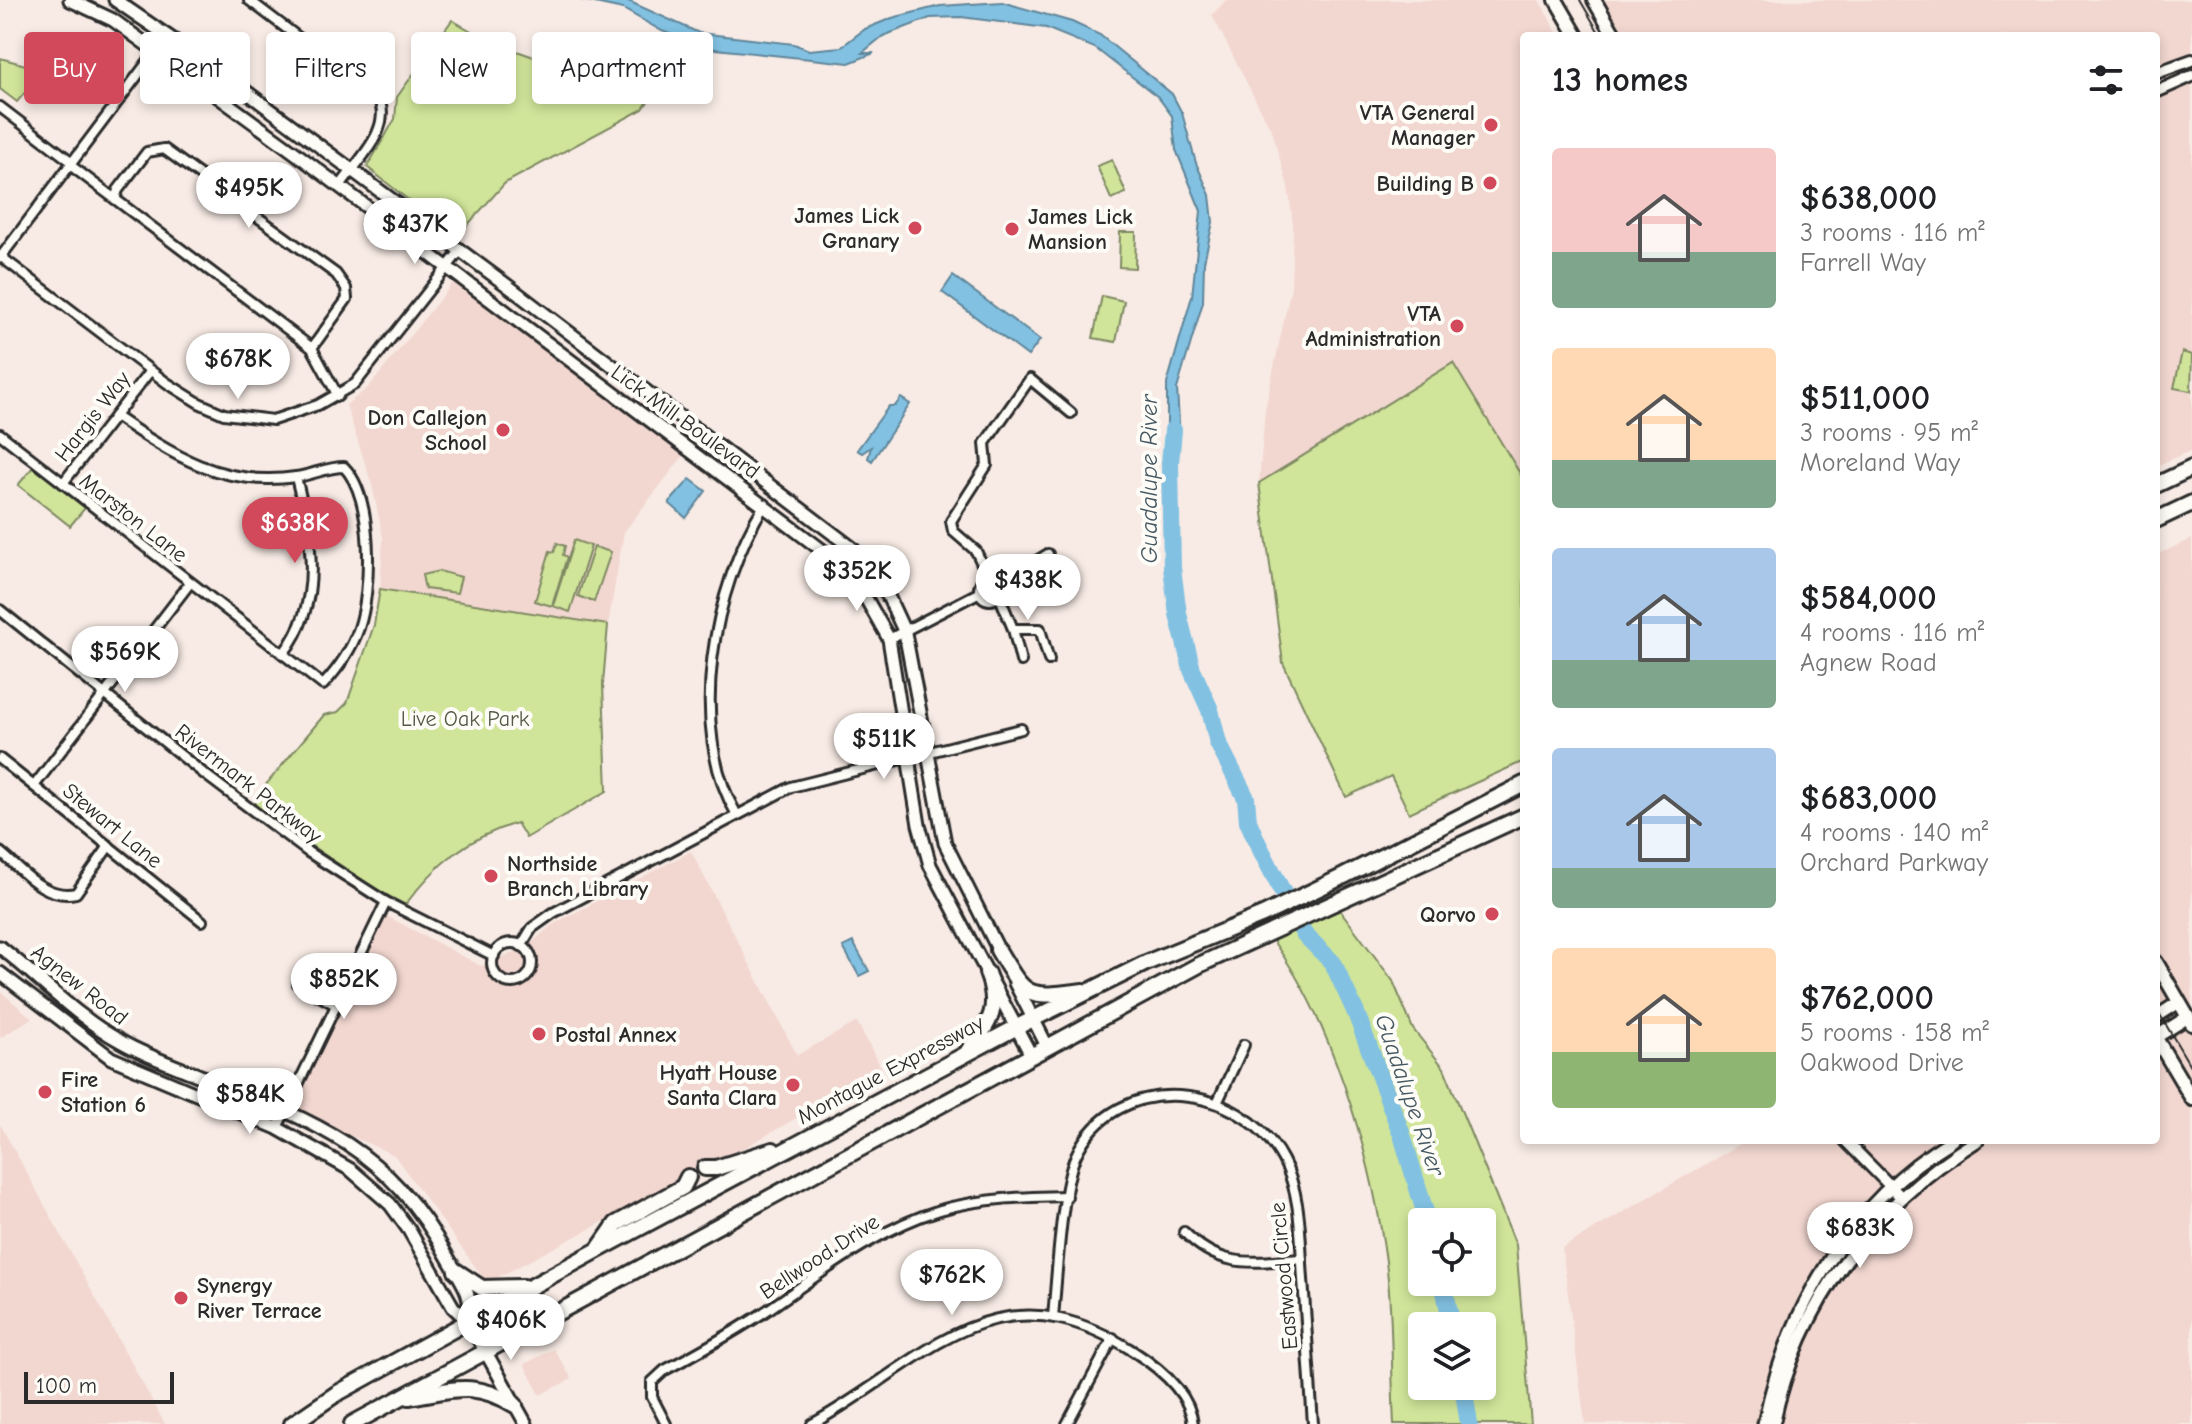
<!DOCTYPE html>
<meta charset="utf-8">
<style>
:root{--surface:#fff;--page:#f6f6f6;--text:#202124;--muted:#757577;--accent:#d1495b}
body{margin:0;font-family:"Comic Neue",sans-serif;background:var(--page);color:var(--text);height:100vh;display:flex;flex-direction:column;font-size:30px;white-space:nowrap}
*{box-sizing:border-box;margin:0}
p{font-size:26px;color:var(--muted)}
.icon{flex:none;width:44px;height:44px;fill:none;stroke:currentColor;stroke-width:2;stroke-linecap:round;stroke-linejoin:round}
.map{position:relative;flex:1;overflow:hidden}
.drawer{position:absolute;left:1520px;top:32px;width:640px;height:1112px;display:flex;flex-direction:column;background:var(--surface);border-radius:8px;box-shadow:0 4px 12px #0003}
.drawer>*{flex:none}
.top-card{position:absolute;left:24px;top:32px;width:760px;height:72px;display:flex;gap:16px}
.fabs{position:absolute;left:1408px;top:1208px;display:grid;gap:16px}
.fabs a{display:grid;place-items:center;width:88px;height:88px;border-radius:8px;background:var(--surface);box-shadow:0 4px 12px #0003;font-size:40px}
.scale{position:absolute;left:24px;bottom:20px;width:150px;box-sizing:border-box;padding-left:8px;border:4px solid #2b2b2b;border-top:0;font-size:22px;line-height:28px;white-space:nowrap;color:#2b2b2b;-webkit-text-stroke:6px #fdfcf7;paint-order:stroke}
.price{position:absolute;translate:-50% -68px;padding:0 18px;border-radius:28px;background:#fff;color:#222;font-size:26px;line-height:52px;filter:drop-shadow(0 2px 4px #0008)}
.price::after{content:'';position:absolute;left:50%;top:48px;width:24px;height:18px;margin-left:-12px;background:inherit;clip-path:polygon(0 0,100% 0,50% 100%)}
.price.current{background:var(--accent);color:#fff}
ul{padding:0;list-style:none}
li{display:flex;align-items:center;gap:24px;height:200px;padding:0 32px}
li span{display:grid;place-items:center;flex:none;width:224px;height:160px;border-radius:8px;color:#555}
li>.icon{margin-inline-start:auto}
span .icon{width:96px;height:96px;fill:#fffc;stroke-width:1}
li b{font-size:34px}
h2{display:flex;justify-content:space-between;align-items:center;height:96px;padding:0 32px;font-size:34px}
.tag{padding:0 28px;border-radius:8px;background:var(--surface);box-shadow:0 4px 12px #0003;font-size:28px;line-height:72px}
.tag.current{background:var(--accent);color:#fff}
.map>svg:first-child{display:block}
.built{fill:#f2d7d0}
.green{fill:#d0e59a;stroke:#7e8862;stroke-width:2;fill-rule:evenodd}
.water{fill:#82c1e2;stroke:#5f8599;stroke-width:2}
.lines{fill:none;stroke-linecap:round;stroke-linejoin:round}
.river{stroke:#82c1e2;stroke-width:18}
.minor-casing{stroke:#2b2b2b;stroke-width:14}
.tertiary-casing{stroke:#2b2b2b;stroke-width:16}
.secondary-casing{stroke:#2b2b2b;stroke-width:17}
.primary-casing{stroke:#2b2b2b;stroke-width:18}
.trunk-casing{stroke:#2b2b2b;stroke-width:20}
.minor{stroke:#fdfcf7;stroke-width:8}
.tertiary{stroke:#fdfcf7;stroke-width:10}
.secondary{stroke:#fdfcf7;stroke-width:11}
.primary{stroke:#fdfcf7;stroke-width:12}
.trunk{stroke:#fdfcf7;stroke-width:14}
.tram{stroke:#2b2b2b;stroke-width:2}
.poi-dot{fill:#d1495b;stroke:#fdfcf7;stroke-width:3}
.labels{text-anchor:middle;stroke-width:8;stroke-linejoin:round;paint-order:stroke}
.poi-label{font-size:22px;font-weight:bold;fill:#2b2b2b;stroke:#fdfcf7;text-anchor:end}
.street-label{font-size:22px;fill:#2b2b2b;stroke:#fdfcf7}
.park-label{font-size:22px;fill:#545a47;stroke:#fdfcf7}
.water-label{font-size:24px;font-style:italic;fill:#455862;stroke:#fdfcf7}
</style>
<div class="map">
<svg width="2192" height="1424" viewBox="0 0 2192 1424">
<rect width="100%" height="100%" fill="#f8ebe5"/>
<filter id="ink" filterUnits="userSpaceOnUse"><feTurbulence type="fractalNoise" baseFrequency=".0125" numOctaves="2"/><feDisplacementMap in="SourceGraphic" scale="16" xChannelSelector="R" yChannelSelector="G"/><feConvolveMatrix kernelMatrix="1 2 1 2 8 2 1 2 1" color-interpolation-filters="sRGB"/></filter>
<g filter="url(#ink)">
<g class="built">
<path d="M1226,0h313l20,36h-35v444l-72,-117 -193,120 6,-74 26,-122 2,-62 -5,-39 -17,-56 -59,-115z"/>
<path d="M1604,0h588v450l-36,16v-430h-531z"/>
<path d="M456,279l228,176 -60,77 -16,93 -228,-36 3,-51 -11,-53 -26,-80 23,-18z"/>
<path d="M2192,539v885h-607l-23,-176 185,-108h409v-585z"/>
<path d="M691,851l106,204 60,-33 25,47 -129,74 -266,140 -93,-128 -102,-45 91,-196 98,52 47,-20 24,-21z"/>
<path d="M0,991l32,27 -32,20z"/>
<path d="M0,1124l165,300h-165z"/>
<path d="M554,1349l18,30 -32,16 -16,-31z"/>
</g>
<g class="green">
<path d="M452,20l37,21 84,30 87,12 -17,26 -138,74 -49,55 -89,-71 28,-48 2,-22z"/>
<path d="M0,58l44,12 -27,32 -17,-13z"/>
<path d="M1112,160l14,33 -15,6 -14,-33z"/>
<path d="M1120,232h16l-1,36 -16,-1z"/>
<path d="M1102,296l22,5 -8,41 -23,-4z"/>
<path d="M2182,352l10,3 -1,36 -17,-3z"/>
<path d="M1453,363l71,117v281l-115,52 -18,-37 -45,21 -63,-134 -24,-180z"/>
<path d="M33,467l52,41 -15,18 -52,-41z"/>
<path d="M574,540l17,6 -21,66 -17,-6z"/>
<path d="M557,543l8,3 -2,9 4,2 -15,49 -17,-5 15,-50 4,1z"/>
<path d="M594,547l17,5 -17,50 -16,-6z"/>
<path d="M439,571l22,6 -4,16 -32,-4 -3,-14z"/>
<path d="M380,589l228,36 -5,59 4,107 -81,47 -9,-15c-51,15 -81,41 -112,82l-35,-19 -116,-80 5,-13 65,-78 14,-3 9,-9 27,-78z"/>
<path d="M1340,910l53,71 20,48 31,39 72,177 15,179h-137c-3,-56 -1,-115 -9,-170 -15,-102 -53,-235 -115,-317zM1422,1222h60v60h-60zM1422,1326h60v60h-60z"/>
</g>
<g class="water">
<path d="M581,0h45l73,33 95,11 15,6 32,-3 24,-18 27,-11 48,-12 62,-4 70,20 28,13 72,59 10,19 14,50 14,32 3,27 -9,40 -1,40 -26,87 3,50 -7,15 -6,-3v-67l25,-88 9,-85 -25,-61 -4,-34 -14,-19 -63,-49 -49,-20 -85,-11 -31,1 -47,18 -21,17h12l-25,10 -143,-15 -44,-17 -39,-22z"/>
<path d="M953,276l87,64 -12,16 -86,-64z"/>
<path d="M901,398l9,6 -38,57 -4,-3 3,-11 -9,6 -5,-3 32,-44h6z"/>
<path d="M690,479l16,12 -20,27 -17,-15z"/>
<path d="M853,942l16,29 -10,5 -16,-29z"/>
</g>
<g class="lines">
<g class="river">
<path d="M1173,430l-3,33 2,105 6,46 14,56 18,40 8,33 28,55 2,23 10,23 46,90 29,29 23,50 46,122 26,87"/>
<path d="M1443,1282l9,44"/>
<path d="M1463,1386l6,38"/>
</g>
<g class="minor-casing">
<g id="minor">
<path d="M249,0l129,98c16,30 -21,63 -38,88"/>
<path d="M0,107l72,55"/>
<path d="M70,165l242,183 26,48"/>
<path d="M115,199l3,-9 29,-38 17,-3 172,125 10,14 1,11 -35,49"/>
<path d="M0,256l167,127 32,20 25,11 49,6 45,-15 37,-21 104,-132"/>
<path d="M0,258l168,-223"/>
<path d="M0,434l323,251c16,-17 28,-34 36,-57 13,-38 15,-131 -15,-161 -17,0 -32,8 -48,10 -73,11 -124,-22 -181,-61"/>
<path d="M63,483l87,-112"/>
<circle cx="990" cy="589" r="11"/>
<path d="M989,579l-13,-28 -23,-20 -2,-10 36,-56 -2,-22 45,-64 41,34"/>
<path d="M999,584l49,-30"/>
<path d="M999,595l14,34 8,32"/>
<path d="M0,610l203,163 105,79 78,50 108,54"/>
<path d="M1013,629h27l9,31"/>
<path d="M889,639l91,-47"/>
<path d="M283,654c42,-54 28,-116 13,-177"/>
<path d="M0,759l202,162"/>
<path d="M34,786l156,-203"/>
<path d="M737,815c-51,-86 -24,-229 28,-311"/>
<path d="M0,852c22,18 45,48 76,41l33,-47"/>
<circle cx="512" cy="963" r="20"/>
<path d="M521,946l11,-18 21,-15 238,-126 230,-58"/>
<path d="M298,984l36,20"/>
<path d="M1218,1101l26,-56"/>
<path d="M277,1128l109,-226"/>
<path d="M1184,1232c38,38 68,30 118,27"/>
<path d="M1053,1317c4,-40 8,-128 23,-162 40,-86 166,-73 207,5 19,35 17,81 20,119 3,48 7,97 10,145"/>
<path d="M666,1424l-14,-27v-15l13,-12c32,-17 64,-35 95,-55 57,-38 113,-85 180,-105 42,-12 83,-13 127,-14"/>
<path d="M812,1424c114,-63 182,-162 321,-73 25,16 57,42 60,73"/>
<path d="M1067,1424l46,-86"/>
</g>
</g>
<g class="tertiary-casing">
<g id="tertiary">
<path d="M2156,73l36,-13"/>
<path d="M2156,92l36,-16"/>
<path d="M1845,1140l55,56"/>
</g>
</g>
<g class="secondary-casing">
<g id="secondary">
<path d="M70,0l43,20 181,132 557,420 38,67 30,186 11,40 101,190"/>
<path d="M115,0l102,70 291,216 344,262 35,46 18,39 40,210 57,114"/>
<path d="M0,947c40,31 75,69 120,94 26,15 55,25 83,36 109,43 186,71 244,179 14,25 27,37 22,66"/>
<path d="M0,973l111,85 166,70 74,42 39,34 19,26 44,77 16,15 57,102"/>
<path d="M1015,983l32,63"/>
<path d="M2156,1017l23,-15"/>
<path d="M2156,1037l32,-20"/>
<path d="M1764,1424c23,-115 86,-222 188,-284"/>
<path d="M1773,1424c26,-122 100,-219 205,-284"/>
</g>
</g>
<g class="primary-casing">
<g id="primary">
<path d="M1556,0l21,36"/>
<path d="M1594,0l21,36"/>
<path d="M2156,962l36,62"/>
<path d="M2156,1038l36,61"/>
</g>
</g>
<g class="trunk-casing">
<g id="trunk">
<path d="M2156,485l36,-17"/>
<path d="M2156,520l36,-17"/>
<path d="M998,950c29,49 28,48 85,41"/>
<path d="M968,1051c22,-29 33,-42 19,-78"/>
<path d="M705,1168h11l57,-18"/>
<path d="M600,1247l16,-23 67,-37 5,-10"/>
<path d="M456,1271l26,17 42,-1"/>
<path d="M409,1397c44,-7 65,-17 106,8"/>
<path d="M292,1424l44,-30 262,-144 419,-223 129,-64 117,-48 81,-39 180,-92"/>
<path d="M352,1424l847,-459 325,-149"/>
</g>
</g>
<use href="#minor" class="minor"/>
<use href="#tertiary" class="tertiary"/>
<use href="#secondary" class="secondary"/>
<use href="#primary" class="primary"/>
<use href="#trunk" class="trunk"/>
<g class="tram">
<path d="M1580,0l21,36"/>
<path d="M2156,1008l36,61"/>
</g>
</g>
</g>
<g class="poi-dot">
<circle cx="1491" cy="125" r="8"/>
<circle cx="1490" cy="183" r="8"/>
<circle cx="915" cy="228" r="8"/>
<circle cx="1012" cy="229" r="8"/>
<circle cx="1457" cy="326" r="8"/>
<circle cx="503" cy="430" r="8"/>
<circle cx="491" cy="876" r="8"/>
<circle cx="1492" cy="914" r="8"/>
<circle cx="539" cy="1034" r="8"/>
<circle cx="793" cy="1085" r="8"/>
<circle cx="45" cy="1092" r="8"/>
<circle cx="181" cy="1298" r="8"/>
</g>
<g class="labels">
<g class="poi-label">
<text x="1475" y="120">VTA General<tspan x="1475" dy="25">Manager</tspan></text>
<text x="1474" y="191">Building B</text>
<text x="899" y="223">James Lick<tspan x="899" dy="25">Granary</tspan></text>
<text x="1028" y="224" text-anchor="start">James Lick<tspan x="1028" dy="25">Mansion</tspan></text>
<text x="1441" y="321">VTA<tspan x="1441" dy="25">Administration</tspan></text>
<text x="487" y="425">Don Callejon<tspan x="487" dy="25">School</tspan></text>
<text x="507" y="871" text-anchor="start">Northside<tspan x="507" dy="25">Branch Library</tspan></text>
<text x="1476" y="922">Qorvo</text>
<text x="555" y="1042" text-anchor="start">Postal Annex</text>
<text x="777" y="1080">Hyatt House<tspan x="777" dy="25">Santa Clara</tspan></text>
<text x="61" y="1087" text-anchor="start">Fire<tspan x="61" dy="25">Station 6</tspan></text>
<text x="197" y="1293" text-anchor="start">Synergy<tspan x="197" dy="25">River Terrace</tspan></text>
</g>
<g class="street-label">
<text transform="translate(92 416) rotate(-52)" y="8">Hargis Way</text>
<text transform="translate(686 421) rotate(36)" y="8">Lick Mill Boulevard</text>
<text transform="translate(134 517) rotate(38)" y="8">Marston Lane</text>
<text transform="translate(249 783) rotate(38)" y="8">Rivermark Parkway</text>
<text transform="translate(113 825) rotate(39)" y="8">Stewart Lane</text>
<text transform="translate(80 984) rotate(38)" y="8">Agnew Road</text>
<text transform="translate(890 1069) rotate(-28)" y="8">Montague Expressway</text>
<text transform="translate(819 1256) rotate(-33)" y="8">Bellwood Drive</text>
<text transform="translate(1283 1276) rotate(-95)" y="8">Eastwood Circle</text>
</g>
<g class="park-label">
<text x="465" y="726">Live Oak Park</text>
</g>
<g class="water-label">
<text transform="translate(1149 479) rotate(-90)" y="8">Guadalupe River</text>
<text transform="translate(1410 1095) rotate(71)" y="8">Guadalupe River</text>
</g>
</g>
</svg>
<div class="fabs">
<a><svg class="icon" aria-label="locate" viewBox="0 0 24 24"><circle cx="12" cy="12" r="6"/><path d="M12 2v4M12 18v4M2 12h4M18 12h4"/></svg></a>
<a><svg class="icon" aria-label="layers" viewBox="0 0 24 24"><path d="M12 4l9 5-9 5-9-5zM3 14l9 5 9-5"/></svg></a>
</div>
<div class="scale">100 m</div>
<b class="price" style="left:249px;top:230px">$495K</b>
<b class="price" style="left:415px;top:266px">$437K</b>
<b class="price" style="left:238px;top:401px">$678K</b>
<b class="price current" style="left:295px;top:565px">$638K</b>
<b class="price" style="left:857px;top:613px">$352K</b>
<b class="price" style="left:1028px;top:622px">$438K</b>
<b class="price" style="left:125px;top:694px">$569K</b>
<b class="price" style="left:884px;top:781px">$511K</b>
<b class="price" style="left:344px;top:1021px">$852K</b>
<b class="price" style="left:250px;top:1136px">$584K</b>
<b class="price" style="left:1860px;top:1270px">$683K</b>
<b class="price" style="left:952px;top:1317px">$762K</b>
<b class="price" style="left:511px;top:1362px">$406K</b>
<div class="top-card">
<a class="tag current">Buy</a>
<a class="tag">Rent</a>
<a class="tag">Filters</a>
<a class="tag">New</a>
<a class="tag">Apartment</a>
</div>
<section class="drawer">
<h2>13 homes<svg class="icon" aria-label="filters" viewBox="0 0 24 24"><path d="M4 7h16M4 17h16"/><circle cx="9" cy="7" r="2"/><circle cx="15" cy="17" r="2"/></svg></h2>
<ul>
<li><span style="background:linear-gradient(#f6c9c9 65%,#7fa58c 0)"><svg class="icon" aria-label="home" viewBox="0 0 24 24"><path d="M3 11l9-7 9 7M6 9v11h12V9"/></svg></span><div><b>$638,000</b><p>3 rooms · 116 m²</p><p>Farrell Way</p></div></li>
<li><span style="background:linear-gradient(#ffd9b3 70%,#7fa58c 0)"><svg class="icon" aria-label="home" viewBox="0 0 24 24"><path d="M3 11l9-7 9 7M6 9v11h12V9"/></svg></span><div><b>$511,000</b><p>3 rooms · 95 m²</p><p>Moreland Way</p></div></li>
<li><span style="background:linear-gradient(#a9c7e8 70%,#7fa58c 0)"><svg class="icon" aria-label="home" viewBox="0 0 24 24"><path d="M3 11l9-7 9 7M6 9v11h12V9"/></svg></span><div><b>$584,000</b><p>4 rooms · 116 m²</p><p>Agnew Road</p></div></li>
<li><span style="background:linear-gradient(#a9c7e8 75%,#7fa58c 0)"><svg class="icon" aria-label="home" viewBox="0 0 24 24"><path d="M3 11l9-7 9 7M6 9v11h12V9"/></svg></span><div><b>$683,000</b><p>4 rooms · 140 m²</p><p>Orchard Parkway</p></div></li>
<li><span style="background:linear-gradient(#ffd9b3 65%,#8fb573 0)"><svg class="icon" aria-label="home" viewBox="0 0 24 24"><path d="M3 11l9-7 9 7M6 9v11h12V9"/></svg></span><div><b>$762,000</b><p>5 rooms · 158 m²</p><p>Oakwood Drive</p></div></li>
</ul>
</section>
</div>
